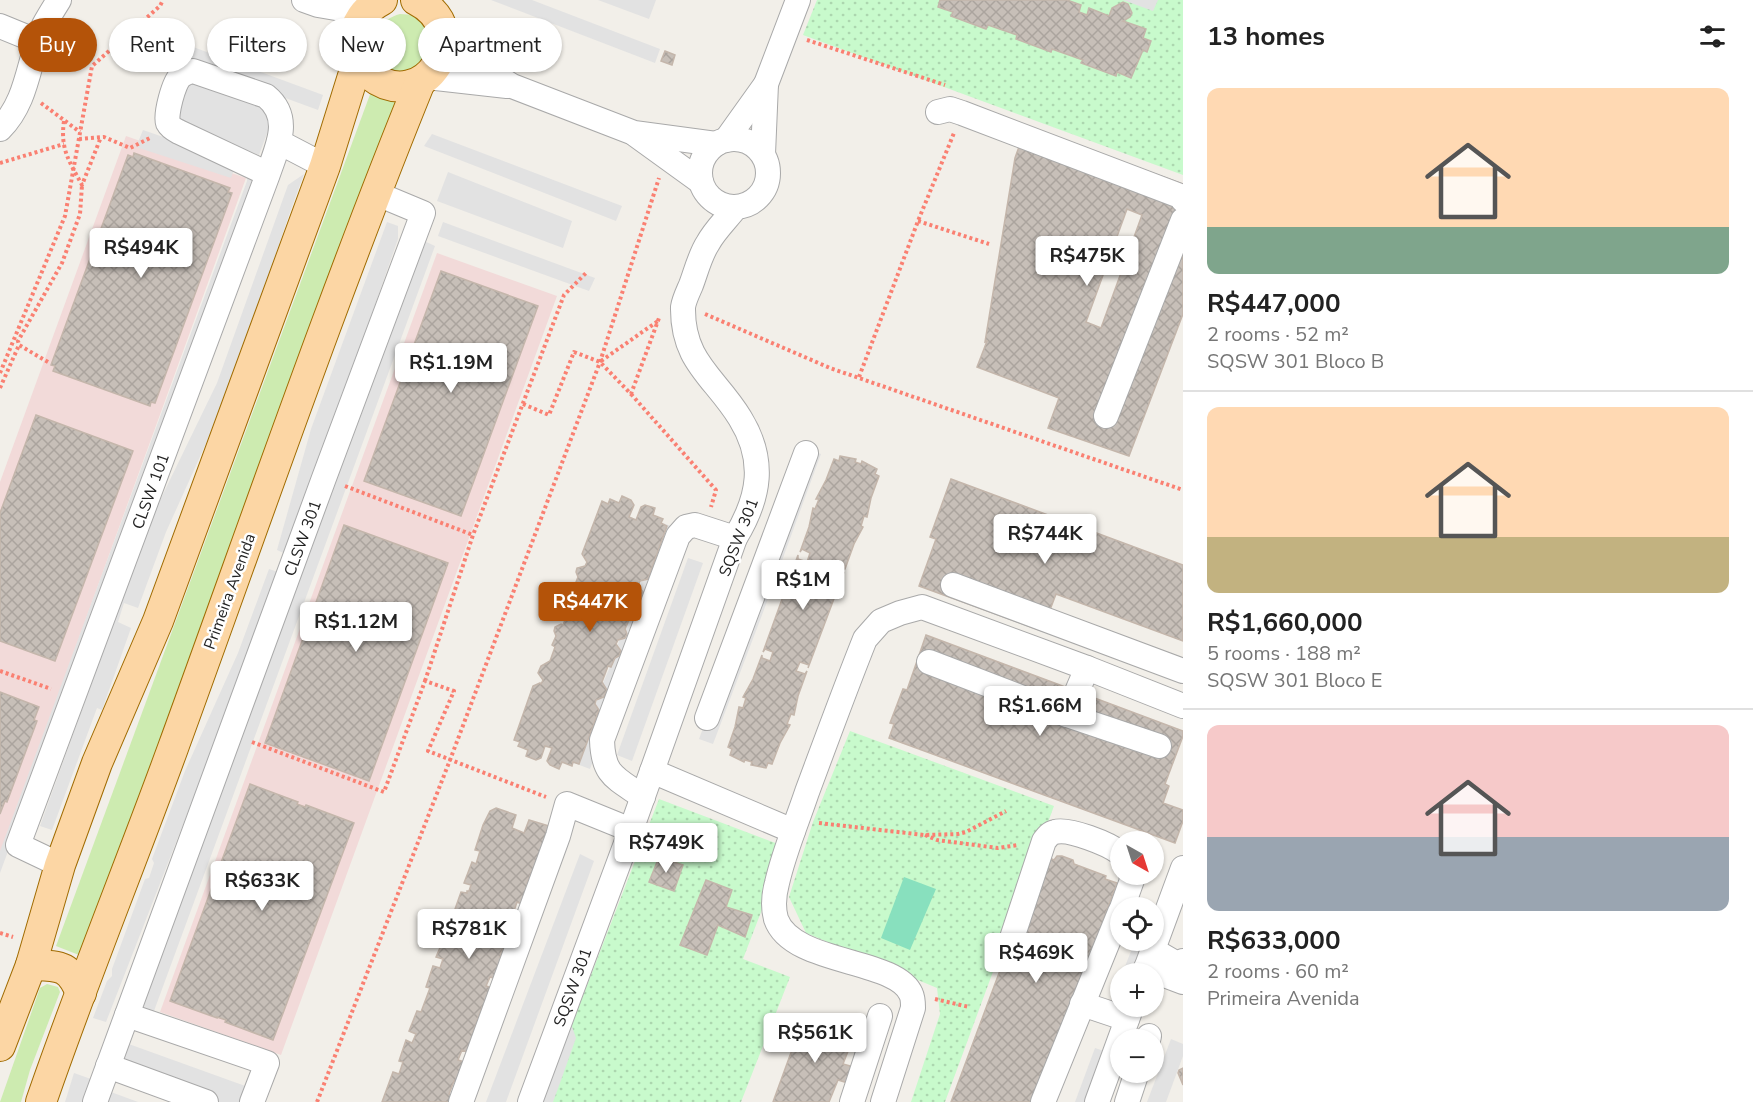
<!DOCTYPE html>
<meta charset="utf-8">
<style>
:root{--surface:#fff;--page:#f6f6f6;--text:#222;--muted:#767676;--line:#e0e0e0;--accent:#b45309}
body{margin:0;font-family:"Nunito Sans",sans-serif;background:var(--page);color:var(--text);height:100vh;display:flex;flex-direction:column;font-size:22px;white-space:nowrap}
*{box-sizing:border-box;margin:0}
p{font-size:20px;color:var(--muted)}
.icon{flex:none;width:33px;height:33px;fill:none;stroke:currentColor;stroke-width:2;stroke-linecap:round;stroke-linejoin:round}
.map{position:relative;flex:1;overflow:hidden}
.drawer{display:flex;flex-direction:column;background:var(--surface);width:570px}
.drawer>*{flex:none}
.top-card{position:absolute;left:18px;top:18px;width:570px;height:54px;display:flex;gap:12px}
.needle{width:39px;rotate:141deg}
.fabs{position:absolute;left:1110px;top:831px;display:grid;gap:12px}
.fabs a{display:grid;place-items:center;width:54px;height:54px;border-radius:50%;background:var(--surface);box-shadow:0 2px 4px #0004;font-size:30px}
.price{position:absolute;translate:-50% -51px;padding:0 14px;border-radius:6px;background:#fff;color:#222;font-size:20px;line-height:39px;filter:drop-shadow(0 2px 3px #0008)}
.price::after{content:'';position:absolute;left:50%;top:36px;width:18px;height:14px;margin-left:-9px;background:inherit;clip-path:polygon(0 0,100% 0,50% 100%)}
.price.selected{background:var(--accent);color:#fff}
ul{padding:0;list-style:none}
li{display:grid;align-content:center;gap:12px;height:318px;padding:0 24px}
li+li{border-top:2px solid var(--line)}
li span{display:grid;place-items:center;height:186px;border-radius:12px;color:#555}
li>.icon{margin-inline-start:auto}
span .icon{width:108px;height:108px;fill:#fffc;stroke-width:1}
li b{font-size:26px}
h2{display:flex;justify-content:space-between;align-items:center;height:72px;padding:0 24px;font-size:26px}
.chip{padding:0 21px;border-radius:27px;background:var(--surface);box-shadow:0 2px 4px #0004;font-size:21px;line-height:54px}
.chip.selected{background:var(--accent);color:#fff}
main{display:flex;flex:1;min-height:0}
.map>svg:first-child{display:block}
.commercial{fill:#f2dad9}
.grass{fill:#cdebb0}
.park{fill:url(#park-dots)}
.pitch{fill:#88e0be}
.parking{fill:#e2e2e2}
.building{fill:url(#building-cross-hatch);stroke:#c4b6ab;stroke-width:1.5;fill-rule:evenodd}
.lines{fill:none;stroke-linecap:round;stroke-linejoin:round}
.minor-casing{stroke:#a9a9a9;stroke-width:26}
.major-casing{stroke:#a06b00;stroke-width:32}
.path{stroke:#fa8072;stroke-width:4;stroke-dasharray:3 3;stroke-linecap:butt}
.minor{stroke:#fff;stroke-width:24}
.major{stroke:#fcd6a4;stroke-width:30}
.labels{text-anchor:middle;stroke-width:5;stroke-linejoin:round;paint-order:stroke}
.street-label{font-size:16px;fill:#222;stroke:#fff}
</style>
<main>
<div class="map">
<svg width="1183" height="1102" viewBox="0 0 1183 1102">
<defs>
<pattern id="park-dots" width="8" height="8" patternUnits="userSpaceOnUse" patternTransform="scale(1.5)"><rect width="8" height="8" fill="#c8facc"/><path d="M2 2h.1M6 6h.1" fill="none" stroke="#acd6af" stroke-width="1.8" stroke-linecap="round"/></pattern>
<pattern id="building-cross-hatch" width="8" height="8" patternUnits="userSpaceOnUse" patternTransform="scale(1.5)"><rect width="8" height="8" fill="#c7bfb8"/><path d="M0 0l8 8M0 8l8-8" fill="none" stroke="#aba49e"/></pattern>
</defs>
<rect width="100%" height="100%" fill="#f2efe9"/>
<g class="commercial">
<path d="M126,136l120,42 -246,677v-373z"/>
<path d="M437,253l120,43 -276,759 -121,-43z"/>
</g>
<g class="grass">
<path d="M400,14l15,1 11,7 9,29 -30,24c-7,-2 -17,-4 -23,-8 -3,-3 -5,-9 -7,-13 -6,-19 6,-35 25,-40z"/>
<path d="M372,89l26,9 -314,859 -28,-11z"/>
<path d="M47,984l11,3 2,5 -30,78 -9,32h-21l40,-114z"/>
</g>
<g class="park">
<path d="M817,0h366v175l-380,-140z"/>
<path d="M850,731l204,75 -109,296h-34l29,-88 -3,-26 -131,-55 -17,-36 24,-75z"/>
<path d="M659,799l127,48 -43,112 47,18 -49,125h-199z"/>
</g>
<path class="pitch" d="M904,877l32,12 -26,61 -29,-12z"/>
<g class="parking">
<path d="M491,0h41l128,49 -5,14z"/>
<path d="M598,0h58l-7,19z"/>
<path d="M1123,0h35l-5,11z"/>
<path d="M177,41l146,54 -5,15 -147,-54z"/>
<path d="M190,80l85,32 -16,43 -86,-33z"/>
<path d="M143,130l116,40 -259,703v-22l247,-670v-6l-11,-11 -5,14 -95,-31z"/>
<path d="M432,134l190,72 -6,15 -192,-75z"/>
<path d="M448,172l124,49 -9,27 -126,-47z"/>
<path d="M304,174l-14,38 -59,176 -65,144 -28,76 -14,-5 -6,19 13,6 -29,82 -5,-2 -45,122 -12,-4 110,-305 67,-138 71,-198z"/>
<path d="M387,222l11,4v13l-110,316 -11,-5 34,-121z"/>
<path d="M443,222l152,56 -6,13 -151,-55z"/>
<path d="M422,240l13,6 -281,765 -17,-5z"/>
<path d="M806,448l15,6 -56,153 -52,137 -14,-5z"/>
<path d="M663,523l16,6 -89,240 -16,-6v-1l6,1 19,-53 -3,-6 1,-4 7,-3 3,-7 -4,-7 7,-16h2l3,-9 4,-2 2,-5 -3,-6 1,-5 6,-2 2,-4 -2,-5 6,-21h2l4,-9 6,-7 -3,-6 1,-4 7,-3 19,-53z"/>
<path d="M688,558l15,5 -71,198 -15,-6z"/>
<path d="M269,569l12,4 -175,449 -13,-4 14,-37 5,-5v-7l33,-90 4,-1 5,-15 -2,-4 33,-88 53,-118z"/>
<path d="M580,854l14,7 -88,241h-20z"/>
<path d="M1135,941h15l-12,32 -16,1z"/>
<path d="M569,1018l7,20 -16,45 -7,19h-14z"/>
<path d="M1171,1039l12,5v12l-17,46h-19z"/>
<path d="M126,1043l122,44 -5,15h-48l-80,-30z"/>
<path d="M1095,1048l15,5 -19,49h-16z"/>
<path d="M74,1073l17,6 -7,23h-19z"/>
<path d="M111,1092l27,10h-33z"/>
</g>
<g class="building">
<path d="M940,0h127l14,5 -2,7 8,3 2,-7 20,8 3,-8 11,-6 5,2 4,9 -2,4 -7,4 23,8 -3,9 8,3 -4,11 -4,-2 -12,28 -14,-6 -1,4 -35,-13 2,-3 -31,-11 -1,3 -35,-13 1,-4 -29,-10 -2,4 -35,-13 2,-4 -15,-5z"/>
<path d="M264,31l17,6 -9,27 -17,-6z"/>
<path d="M536,31l16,6 -11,28 -16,-6z"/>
<path d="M665,51l10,4 -3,10 -11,-4z"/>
<path d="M1026,127l157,57v130l-54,142 -81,-28 11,-30 -82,-31 10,-26 -2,1 30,-184zM1127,209l15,6 -41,113 -15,-6z"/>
<path d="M134,153l96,35 -2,4 4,1 -77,210 -4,-1 -1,4 -97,-35 2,-5 -4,-1 77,-210 5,2z"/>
<path d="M441,271l97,35 -77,210 -97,-35z"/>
<path d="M36,415l97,36 -78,210 -55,-20v-128z"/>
<path d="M840,456l16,3 -1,3 6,2 1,-3 15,8 -2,5 4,2 -8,22 -4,19 -3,-1 -3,10 2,1 -9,17 -9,25h-1l1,-3 -8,-3 -4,9 9,3 2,-3 -36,96 1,-3 -9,-3 -4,9 9,3 2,-3 -9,25 -4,19 -3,-1 -4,10 3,1 -10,18 -8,21 -4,-1 -2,5 -15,-3 1,-3 -7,-2 -1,2 -14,-7 2,-6 -4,-2 7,-20 4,-20 4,1 3,-10 -3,-1 10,-18 9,-24v3l8,3 3,-9 -8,-3 -2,3 35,-97v4l9,3 3,-9 -8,-4 -2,3 9,-25 4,-19 2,1 4,-10h-3l10,-19 8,-21 5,2z"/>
<path d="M951,479l232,86v76l-127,-47 -14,37 -123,-45 17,-47 -6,-2z"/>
<path d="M622,496l9,4 3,5 -5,12 7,3 5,-13 4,-2 10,3 -2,7 10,4 -2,4 6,3 -19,53 -8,2 -2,5 5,6 -2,5 -4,2 -4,9 -3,-1 -4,11 3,2 -4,9 2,5 -2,4 -7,2 -2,4 5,7 -2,5 -4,2 -4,9 -3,-1 -6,16 5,8 -3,7 -8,3 -1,4 4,6 -20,54 -6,-2 -1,4 -10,-4 -3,7 -9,-4 -3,-4 5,-13 -7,-2 -4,12 -5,2 -10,-4 2,-6 -10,-4 2,-4 -6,-2 19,-54 7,-3 1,1 2,-4 -5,-7 3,-7 9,-5 5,-14 -3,-2 4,-9 -2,-5 1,-4 6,-3 2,1 2,-5 -5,-6 2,-5 4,-2 4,-9 3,1 4,-11 -3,-1 4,-10 -2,-5 1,-4 8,-2 2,-4 -5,-8 20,-53 6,3 2,-5 9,4z"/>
<path d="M344,525l104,38 -79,218 -104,-38z"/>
<path d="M926,635l257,96v5l-18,48 4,2 -6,17 20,7v11l-8,22 -286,-105 5,-14 -4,-1 13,-34 4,1z"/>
<path d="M0,692l39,15 -5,13 3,1 -30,81 -2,-1 -5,13z"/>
<path d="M250,784l48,18 -1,2 8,3 1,-2 48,18 -81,217 -48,-18 1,-2 -9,-3v1l-47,-17z"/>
<path d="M496,808l20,7 -4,13 12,5 5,-13 20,6 -12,47 -5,-2 -5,12 4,1 -7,21 -7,-3 -3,9 6,3 -7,19 -4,-1 -9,25 3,2 -6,20 -7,-2 -4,9 7,2 -8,20 -3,-1 -9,25 3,1 -7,20 -7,-3 -4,10 7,2 -7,21 -4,-2 -5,13 5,2 -2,6h-70l11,-30 6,2 4,-12 -4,-1 7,-21 6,3 4,-9 -7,-3 8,-20 4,1 9,-24 -4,-1 7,-21 7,2 3,-9 -7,-2 9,-21 3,1 9,-23 -3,-2 7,-20 6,1v-2h2l2,-6 -7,-2 8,-21 4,2 4,-13 -5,-1 8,-25 7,-14z"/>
<path d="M1043,855l11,5 3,-4h5l11,4 1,4 32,12 -1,3 12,4 -81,219h-85z"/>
<path d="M659,857l24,8 -9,26 -25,-9z"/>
<path d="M706,880l26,10 -6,17 26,8 -7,22 -27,-12 -11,30 -27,-10z"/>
<path d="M804,1017l50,19 -11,28 11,3 -6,16 -10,-3 -9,22h-56z"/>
<path d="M1183,1068v17l-5,-12 1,-3z"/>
</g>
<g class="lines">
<g class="minor-casing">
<g id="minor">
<path d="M304,0l14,5 47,8"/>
<path d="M0,26l39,16"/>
<path d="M444,43l68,43 122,47 82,11"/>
<path d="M427,77l80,9"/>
<path d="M938,112l12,-3 12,4 218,83 3,4"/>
<path d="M0,129c29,-29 28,-70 44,-104 5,-9 10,-17 15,-25"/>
<path d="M636,135l65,47"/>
<circle cx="734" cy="173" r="34"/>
<path d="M726,140l40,-56 32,-84"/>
<path d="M279,142l46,24"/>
<path d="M763,154l3,-70"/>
<path d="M1106,416l77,-196"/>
<path d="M953,585l230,86"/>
<path d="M929,662l138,53 92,31"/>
<path d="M1067,715l20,-47"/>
<path d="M707,718l99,-265"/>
<path d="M652,771l141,60"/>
<path d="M643,797c-27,-19 -40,-21 -41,-57l76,-204 8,-9 9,-2 40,13"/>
<path d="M60,865l-42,-20 250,-671c9,-27 25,-56 -2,-78l-73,-25c-5,1 -9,2 -13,6 -6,5 -15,38 -12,46 2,4 7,7 11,9l89,42"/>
<path d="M1122,908l10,-28 -1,-6"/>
<path d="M1008,950l36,-109c3,-4 6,-8 11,-9 14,-4 54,12 65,21"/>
<path d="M1153,950l24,14 6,-3"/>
<path d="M1146,968l37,14"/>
<path d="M1144,974l39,-106"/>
<path d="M1082,1004l45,15"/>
<path d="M127,1015l140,48 -15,39"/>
<path d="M1148,1040l1,-4"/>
<path d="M108,1066l98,36"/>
<path d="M95,1102l229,-624 99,-265 -48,-20"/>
<path d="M461,1102l97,-266 9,-32 64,26"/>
<path d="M530,1102l101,-272 104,-292c25,-41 31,-78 5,-120 -25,-41 -58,-56 -57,-111 1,-7 5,-15 8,-22 5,-13 9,-30 17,-42 7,-13 19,-24 28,-36"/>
<path d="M852,1102l28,-86"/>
<path d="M883,1102l30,-94c0,-4 0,-10 -2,-14 -15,-36 -119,-29 -135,-75 -3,-11 -2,-25 1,-36 7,-31 20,-61 30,-91 19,-51 38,-103 58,-153l16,-18 19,-8 22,-6 165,61 96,38"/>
<path d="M1043,1102l77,-190"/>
<path d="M1097,1102l35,-96"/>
<path d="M1127,1102l10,-30"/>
</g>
</g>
<g class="major-casing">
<g id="major">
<path d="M382,0c-17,9 -28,23 -28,43 0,12 6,25 16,32 53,42 109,-43 46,-75"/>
<path d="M31,965c28,1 38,-1 50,28"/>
<path d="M0,1046l31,-81 29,-100 37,-102 61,-142 167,-455 33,-106"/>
<path d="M41,1102c41,-119 89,-236 132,-354 81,-222 158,-447 247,-666"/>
</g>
</g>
<g class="path">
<path d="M807,40l138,45"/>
<path d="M41,103l39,29"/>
<path d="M64,121c-4,28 5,40 18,64l19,-48"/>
<path d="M79,139l25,-2 26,11 22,-11"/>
<path d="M0,163l64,-19"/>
<path d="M918,221l71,23"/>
<path d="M705,314l125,54 353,122"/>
<path d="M601,361l57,-40"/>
<path d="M48,362l-29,-17 -1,-4 44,-78 18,-49 2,-29"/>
<path d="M0,373l65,-157 27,-150 68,-60 3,-6"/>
<path d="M859,377l59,-156 36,-88"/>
<path d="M0,388l19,-43"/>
<path d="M631,394l85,96 -5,17"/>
<path d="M523,404l26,11 25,-63 26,10 31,32 28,-76"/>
<path d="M345,486l128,49"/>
<path d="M0,671l51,18"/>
<path d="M425,681l48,-146 91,-240 23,-23"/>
<path d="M252,742l132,50 41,-111 29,10 -26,60 118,46"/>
<path d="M819,823l105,12 34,-1 8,-2 40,-21"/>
<path d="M925,835l12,5 61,8 20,-3"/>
<path d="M0,933l13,4"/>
<path d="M935,999l34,8"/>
<path d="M317,1102l133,-342 150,-398 59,-184"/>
</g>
<use href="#minor" class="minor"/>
<use href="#major" class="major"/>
</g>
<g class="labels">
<g class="street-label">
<text transform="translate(150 491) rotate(-70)" y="6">CLSW 101</text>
<text transform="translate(738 537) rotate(-69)" y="6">SQSW 301</text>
<text transform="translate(302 538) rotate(-70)" y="6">CLSW 301</text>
<text transform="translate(229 591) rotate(-70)" y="6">Primeira Avenida</text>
<text transform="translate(572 987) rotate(-70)" y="6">SQSW 301</text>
</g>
</g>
</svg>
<div class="fabs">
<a><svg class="needle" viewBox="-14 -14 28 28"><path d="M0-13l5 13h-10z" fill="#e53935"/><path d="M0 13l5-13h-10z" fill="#767676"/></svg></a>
<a><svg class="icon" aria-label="locate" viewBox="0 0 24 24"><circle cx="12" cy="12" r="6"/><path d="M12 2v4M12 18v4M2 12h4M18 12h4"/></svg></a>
<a>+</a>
<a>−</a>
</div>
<b class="price" style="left:141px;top:279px">R$494K</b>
<b class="price" style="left:1087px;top:287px">R$475K</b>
<b class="price" style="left:451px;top:394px">R$1.19M</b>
<b class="price" style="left:1045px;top:565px">R$744K</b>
<b class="price" style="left:803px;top:611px">R$1M</b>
<b class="price selected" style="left:590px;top:633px">R$447K</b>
<b class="price" style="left:356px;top:653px">R$1.12M</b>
<b class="price" style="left:1040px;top:737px">R$1.66M</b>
<b class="price" style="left:666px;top:874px">R$749K</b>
<b class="price" style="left:262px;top:912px">R$633K</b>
<b class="price" style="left:469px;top:960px">R$781K</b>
<b class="price" style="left:1036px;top:984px">R$469K</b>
<b class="price" style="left:815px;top:1064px">R$561K</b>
<div class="top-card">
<a class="chip selected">Buy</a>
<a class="chip">Rent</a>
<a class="chip">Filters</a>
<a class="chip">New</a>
<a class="chip">Apartment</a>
</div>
</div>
<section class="drawer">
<h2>13 homes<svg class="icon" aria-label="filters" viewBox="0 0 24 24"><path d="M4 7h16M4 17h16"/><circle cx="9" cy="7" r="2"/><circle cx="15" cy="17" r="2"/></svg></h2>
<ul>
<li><span style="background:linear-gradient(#ffd9b3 75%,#7fa58c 0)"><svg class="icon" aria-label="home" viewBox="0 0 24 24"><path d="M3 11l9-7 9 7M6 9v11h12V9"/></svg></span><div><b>R$447,000</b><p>2 rooms · 52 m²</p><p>SQSW 301 Bloco B</p></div></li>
<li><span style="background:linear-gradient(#ffd9b3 70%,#c2b280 0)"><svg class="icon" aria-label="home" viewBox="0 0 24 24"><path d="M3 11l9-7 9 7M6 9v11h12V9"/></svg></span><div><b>R$1,660,000</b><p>5 rooms · 188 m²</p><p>SQSW 301 Bloco E</p></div></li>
<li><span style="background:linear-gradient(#f6c9c9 60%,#9aa5b1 0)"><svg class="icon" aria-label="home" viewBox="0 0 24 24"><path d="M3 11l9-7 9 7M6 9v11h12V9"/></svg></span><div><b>R$633,000</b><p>2 rooms · 60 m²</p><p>Primeira Avenida</p></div></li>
</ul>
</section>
</main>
